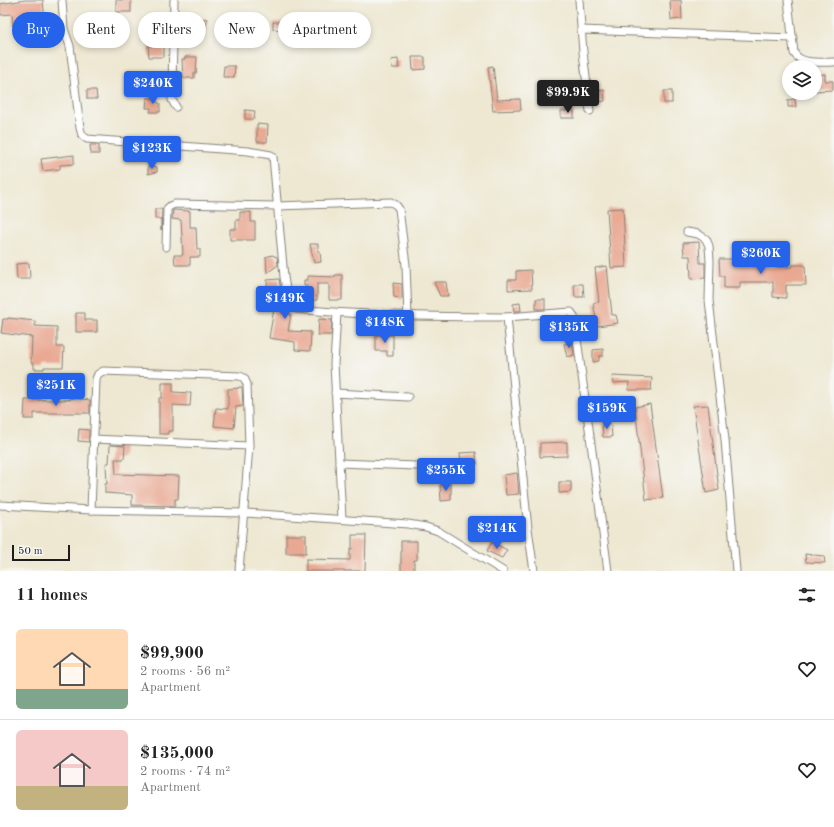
<!DOCTYPE html>
<meta charset="utf-8">
<style>
:root{--surface:#fff;--page:#f6f6f6;--text:#222;--muted:#767676;--line:#e0e0e0;--accent:#2563eb}
body{margin:0;font-family:"Old Standard TT",serif;background:var(--page);color:var(--text);height:100vh;display:flex;flex-direction:column;font-size:15px;white-space:nowrap}
*{box-sizing:border-box;margin:0}
p{font-size:13px;color:var(--muted)}
.icon{flex:none;width:22px;height:22px;fill:none;stroke:currentColor;stroke-width:2;stroke-linecap:round;stroke-linejoin:round}
.map{position:relative;height:571px;overflow:hidden}
.panel{display:flex;flex-direction:column;background:var(--surface);flex:1}
.panel>*{flex:none}
.guide{position:absolute;left:12px;top:12px;width:400px;height:36px;display:flex;gap:8px}
.controls{position:absolute;left:782px;top:60px;display:grid;gap:8px}
.controls a{display:grid;place-items:center;width:40px;height:40px;border-radius:50%;background:var(--surface);box-shadow:0 2px 6px #0003;font-size:20px}
.scale{position:absolute;left:12px;bottom:10px;width:58px;box-sizing:border-box;padding-left:4px;border:2px solid #1c1c1c;border-top:0;font-size:11px;line-height:14px;white-space:nowrap;color:#1c1c1c;-webkit-text-stroke:3px #f6f6f2;paint-order:stroke}
.price{position:absolute;translate:-50% -34px;padding:0 9px;border-radius:4px;background:var(--accent);color:#fff;font-size:13px;line-height:26px;filter:drop-shadow(0 1px 2px #0008)}
.price::after{content:'';position:absolute;left:50%;top:24px;width:12px;height:9px;margin-left:-6px;background:inherit;clip-path:polygon(0 0,100% 0,50% 100%)}
.price.selected{background:#222;color:#fff}
ul{padding:0;list-style:none}
li{display:flex;align-items:center;gap:12px;height:100px;padding:0 16px}
li+li{border-top:1px solid var(--line)}
li span{display:grid;place-items:center;flex:none;width:112px;height:80px;border-radius:6px;color:#555}
li>.icon{margin-inline-start:auto}
span .icon{width:48px;height:48px;fill:#fffc;stroke-width:1}
li b{font-size:17px}
h2{display:flex;justify-content:space-between;align-items:center;height:48px;padding:0 16px;font-size:17px}
.pill{padding:0 14px;border-radius:18px;background:var(--surface);box-shadow:0 2px 6px #0003;font-size:14px;line-height:36px}
.pill.selected{background:var(--accent);color:#fff}
.map>svg:first-child{display:block}
.building{fill:#e9a892}
.lines{fill:none;stroke-linecap:round;stroke-linejoin:round}
.minor-casing{stroke:#858277;stroke-width:9}
.minor{stroke:#fff;stroke-width:7}
</style>
<div class="map">
<svg width="834" height="571" viewBox="0 0 834 571">
<rect width="100%" height="100%" fill="#f6f6f2"/>
<filter id="ink" filterUnits="userSpaceOnUse"><feTurbulence type="fractalNoise" baseFrequency=".025" numOctaves="2"/><feDisplacementMap in="SourceGraphic" scale="8" xChannelSelector="R" yChannelSelector="G"/><feConvolveMatrix kernelMatrix="1 2 1 2 8 2 1 2 1" color-interpolation-filters="sRGB"/></filter>
<filter id="wash" filterUnits="userSpaceOnUse"><feTurbulence type="fractalNoise" baseFrequency=".012" numOctaves="4" result="noise"/><feDisplacementMap in="SourceGraphic" scale="16" xChannelSelector="R" yChannelSelector="G"/><feGaussianBlur stdDeviation="0.9" result="paint"/><feColorMatrix in="noise" values="0 0 0 0 0 0 0 0 0 0 0 0 0 0 0 0 0 1.4 0 .05"/><feComposite in="paint" operator="in"/></filter>
<g filter="url(#wash)">
<rect width="100%" height="100%" fill="#eee8d2"/>
<g id="blocks">
<g class="building">
<path d="M25,0h18l2,23h10v10h3l1,8 -12,1v-6h-8v-13l-26,3 -1,-12 -12,1v-11z"/>
<rect x="116" y="0" width="15" height="12"/>
<path d="M670,0h11l1,19 -11,1z"/>
<path d="M193,18l14,1 -2,18 -14,-1z"/>
<path d="M238,21v8l-5,13 -10,-4 -2,-15z"/>
<path d="M103,22h12v14h-13z"/>
<path d="M273,22h11v8l-11,-1z"/>
<path d="M153,41h11v16h-15l-1,-11h5z"/>
<path d="M185,57h12l-1,16h-2v5h-11l-1,-19h3z"/>
<path d="M412,57h13v12l-12,1z"/>
<path d="M398,59l1,9h-7l-1,-8z"/>
<path d="M224,66h11l-1,11h-11z"/>
<path d="M493,66l4,34 23,-1 1,11 -28,1 -5,-44z"/>
<path d="M825,74v7h8v9l-18,1v-16z"/>
<path d="M87,90h9l1,9h-10z"/>
<path d="M604,90l1,11 -6,1 -2,-11z"/>
<rect x="664" y="91" width="8" height="12"/>
<path d="M147,98h10v5h3v9h-10l1,-4h-5z"/>
<path d="M795,99l1,8h-8v-7z"/>
<path d="M245,110l10,1 -1,8h-9z"/>
<rect x="561" y="111" width="13" height="7"/>
<path d="M257,124l11,1 -1,17h-10z"/>
<path d="M90,145h9v9h-8z"/>
<path d="M74,155v9l-14,1v4l-17,2 -2,-12z"/>
<path d="M148,166l9,1v5l-9,2z"/>
<path d="M623,208l3,59 -15,1 -4,-59z"/>
<path d="M155,209h7l-1,21v-11h-6z"/>
<path d="M173,210l17,1v16h6l1,22h3v8h-10v8h-15l-1,-10h9l-2,-35 -9,-1z"/>
<path d="M240,212h11v10h4v18h-25v-11h6v-9h4z"/>
<path d="M699,242l1,21h5v15l-14,1 -1,-23h-6l-1,-13z"/>
<path d="M310,244h8v7h2l1,11 -7,1z"/>
<path d="M272,255l5,2 1,8 -11,8 -1,-16z"/>
<path d="M719,259h41v8h32v-2h13l1,20h-20v13l-13,-1v-15h-33v6h-16v-12h-4z"/>
<path d="M29,263l1,16h-13l-1,-15z"/>
<path d="M607,266l5,49h4l2,8 -27,4 -1,-8 6,-1 -3,-15 6,-1 -4,-34z"/>
<path d="M531,270l1,19 -24,1v-10h8v-9z"/>
<path d="M335,275h7v25h-13v-16h-12v16h-11l1,-14h-3v-6h4v-4l27,1z"/>
<path d="M279,279l3,17v17l9,1 -3,17 23,1 -1,19 -15,-1v-8l-26,-4 5,-29h-3v-11h-3l-1,-18z"/>
<path d="M434,282h12l2,14h-8z"/>
<path d="M393,283l9,1v15l-8,-2z"/>
<path d="M574,284h9l1,13h-9z"/>
<rect x="536" y="299" width="9" height="10"/>
<path d="M520,303l1,8h-7l-1,-7z"/>
<path d="M76,313h9v7h12v12h-21z"/>
<path d="M8,318l27,3v5l22,1v20h7l-1,20h-19v2h-10v-6h-3l1,-26 -31,-4 2,-14h5z"/>
<path d="M563,318v6l-14,1v-6z"/>
<path d="M319,319l13,1 -1,15h-13z"/>
<path d="M376,335h17v21h-6v-5h-11z"/>
<path d="M572,342l2,13 -7,2 -3,-13z"/>
<path d="M603,349v7h-4v5l-6,1v-12z"/>
<path d="M612,376l40,2 -1,12h-23l1,-8 -16,1z"/>
<path d="M162,383h11v9l18,1 -1,13 -17,-1v26h-5v3h-9v-36h3z"/>
<path d="M239,387h3l1,19 -7,1 -2,21 -20,-2 2,-18 12,1v-20l11,-1z"/>
<path d="M71,398l19,2v13h-56v6h-10l1,-19h45z"/>
<path d="M650,404l13,94 -17,2 -11,-93z"/>
<path d="M708,405l11,85 -13,3 -13,-87z"/>
<path d="M602,424h9l1,13h-9z"/>
<path d="M79,429l10,1v12l-11,-1z"/>
<path d="M567,442v14l-27,1v-14z"/>
<path d="M110,445l15,1 -1,13h-9l1,15 63,2 -1,23h-3v7l-43,-1v-10l-27,-2v-9h2l-1,-21h3z"/>
<path d="M476,452l1,12 -16,1 -1,-12z"/>
<path d="M517,473l2,21 -13,1 -2,-20z"/>
<path d="M559,482h12v10l-12,1z"/>
<path d="M451,484v16l-10,1 -1,-16z"/>
<rect x="286" y="535" width="20" height="18"/>
<path d="M352,535h14l-1,36h-59v-12l44,1v-11h2z"/>
<path d="M401,541h16v19h-3v11h-13z"/>
<path d="M492,542l15,8 -5,8 -15,-7z"/>
<path d="M805,554l19,2 1,7 -19,-1z"/>
</g>
</g>
</g>
<g filter="url(#ink)">
<use href="#blocks" fill-opacity="0" stroke="#858277" stroke-width="1"/>
<g class="lines">
<g class="minor-casing">
<g id="minor">
<path d="M62,0l2,29 6,17 10,82 2,7 5,4 161,12 23,4 2,2 11,120 4,25 4,5 5,2c70,7 139,8 210,8"/>
<path d="M174,0l-2,85v15l4,7"/>
<path d="M579,0l4,52 7,59"/>
<path d="M788,0l6,53c7,12 28,9 40,9"/>
<path d="M581,30l212,8"/>
<path d="M687,232l11,2 8,5 3,7 1,15 -1,39 16,140 11,131"/>
<path d="M166,247l1,-38 3,-3 5,-2 102,2 114,-4 5,3 3,4 7,56 2,52"/>
<path d="M337,313l-3,51 8,155"/>
<path d="M335,393l73,4"/>
<path d="M93,439l156,7"/>
<path d="M339,463l77,3"/>
<path d="M0,505l91,5 154,3 163,11 18,3 12,4 65,40"/>
<path d="M91,510l5,-131 2,-5 5,-3 137,5 4,2 3,6 2,62 -10,125"/>
<path d="M534,571l-6,-42 -21,-212 64,-5 3,4 34,255"/>
</g>
</g>
<use href="#minor" class="minor"/>
</g>
</g>
</svg>
<div class="controls">
<a><svg class="icon" aria-label="layers" viewBox="0 0 24 24"><path d="M12 4l9 5-9 5-9-5zM3 14l9 5 9-5"/></svg></a>
</div>
<div class="scale">50 m</div>
<b class="price" style="left:153px;top:105px">$240K</b>
<b class="price selected" style="left:568px;top:114px">$99.9K</b>
<b class="price" style="left:152px;top:170px">$123K</b>
<b class="price" style="left:761px;top:275px">$260K</b>
<b class="price" style="left:285px;top:320px">$149K</b>
<b class="price" style="left:385px;top:344px">$148K</b>
<b class="price" style="left:569px;top:349px">$135K</b>
<b class="price" style="left:56px;top:407px">$251K</b>
<b class="price" style="left:607px;top:430px">$159K</b>
<b class="price" style="left:446px;top:492px">$255K</b>
<b class="price" style="left:497px;top:550px">$214K</b>
<div class="guide">
<a class="pill selected">Buy</a>
<a class="pill">Rent</a>
<a class="pill">Filters</a>
<a class="pill">New</a>
<a class="pill">Apartment</a>
</div>
</div>
<section class="panel">
<h2>11 homes<svg class="icon" aria-label="filters" viewBox="0 0 24 24"><path d="M4 7h16M4 17h16"/><circle cx="9" cy="7" r="2"/><circle cx="15" cy="17" r="2"/></svg></h2>
<ul>
<li><span style="background:linear-gradient(#ffd9b3 75%,#7fa58c 0)"><svg class="icon" aria-label="home" viewBox="0 0 24 24"><path d="M3 11l9-7 9 7M6 9v11h12V9"/></svg></span><div><b>$99,900</b><p>2 rooms · 56 m²</p><p>Apartment</p></div><svg class="icon" aria-label="heart" viewBox="0 0 24 24"><path d="M12 20l-8-8c-3-5 5-10 8-4 3-6 11-1 8 4z"/></svg></li>
<li><span style="background:linear-gradient(#f6c9c9 70%,#c2b280 0)"><svg class="icon" aria-label="home" viewBox="0 0 24 24"><path d="M3 11l9-7 9 7M6 9v11h12V9"/></svg></span><div><b>$135,000</b><p>2 rooms · 74 m²</p><p>Apartment</p></div><svg class="icon" aria-label="heart" viewBox="0 0 24 24"><path d="M12 20l-8-8c-3-5 5-10 8-4 3-6 11-1 8 4z"/></svg></li>
</ul>
</section>
